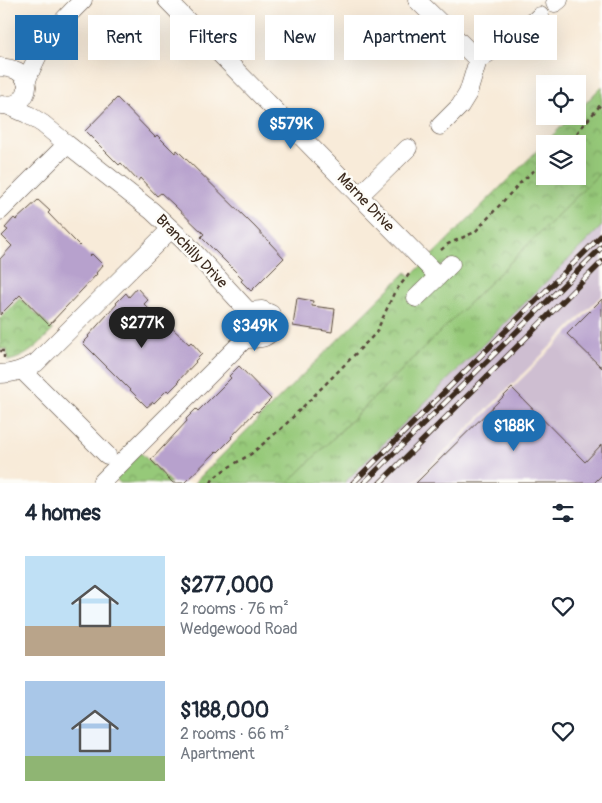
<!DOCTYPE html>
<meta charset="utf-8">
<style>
:root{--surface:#fff;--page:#f6f6f7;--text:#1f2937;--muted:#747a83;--accent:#1f6fb2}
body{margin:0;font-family:Pangolin,sans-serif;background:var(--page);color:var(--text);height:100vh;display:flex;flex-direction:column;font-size:19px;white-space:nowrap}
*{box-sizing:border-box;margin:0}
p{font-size:16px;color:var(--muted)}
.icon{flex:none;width:28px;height:28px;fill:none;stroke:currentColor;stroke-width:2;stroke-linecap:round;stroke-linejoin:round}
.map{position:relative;height:483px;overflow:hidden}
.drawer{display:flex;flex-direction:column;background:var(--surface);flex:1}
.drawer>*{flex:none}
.hud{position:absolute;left:15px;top:15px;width:572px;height:45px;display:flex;gap:10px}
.tools{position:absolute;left:536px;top:75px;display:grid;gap:10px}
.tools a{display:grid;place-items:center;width:50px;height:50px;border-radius:0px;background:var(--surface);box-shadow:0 5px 20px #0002;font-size:25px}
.price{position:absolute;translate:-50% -42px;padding:0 11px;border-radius:18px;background:var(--accent);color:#fff;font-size:16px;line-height:32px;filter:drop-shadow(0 1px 2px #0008)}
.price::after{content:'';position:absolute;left:50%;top:30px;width:15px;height:11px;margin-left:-8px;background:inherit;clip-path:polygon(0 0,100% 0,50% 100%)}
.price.current{background:#222;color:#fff}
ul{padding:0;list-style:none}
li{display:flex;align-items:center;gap:15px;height:125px;padding:0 25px}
li span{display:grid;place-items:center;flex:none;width:140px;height:100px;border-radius:0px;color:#555}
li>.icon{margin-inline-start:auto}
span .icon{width:60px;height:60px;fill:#fffc;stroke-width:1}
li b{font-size:21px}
h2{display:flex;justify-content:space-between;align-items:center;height:60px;padding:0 25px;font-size:21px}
.chip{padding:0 18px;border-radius:0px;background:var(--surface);box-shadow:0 5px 20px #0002;font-size:18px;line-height:45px}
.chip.current{background:var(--accent);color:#fff}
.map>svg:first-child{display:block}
.industrial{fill:#cebed1}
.grass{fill:url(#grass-tufts);stroke:#687a4c}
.park{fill:url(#park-crowns);stroke:#687a4c;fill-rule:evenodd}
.building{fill:#b7a1cd}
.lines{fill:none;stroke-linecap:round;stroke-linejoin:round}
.minor-casing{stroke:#57473a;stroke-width:19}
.path{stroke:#57473a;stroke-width:2.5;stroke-dasharray:4 4;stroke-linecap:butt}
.minor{stroke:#fff;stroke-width:18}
.rail-casing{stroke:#3b2a1e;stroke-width:5.5}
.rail{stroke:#fdfcf7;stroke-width:4;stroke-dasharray:11;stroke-linecap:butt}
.labels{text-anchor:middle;stroke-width:5;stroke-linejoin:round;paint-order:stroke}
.street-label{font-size:15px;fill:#3b2a1e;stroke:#fdfcf7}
</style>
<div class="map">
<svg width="602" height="483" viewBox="0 0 602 483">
<defs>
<pattern id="grass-tufts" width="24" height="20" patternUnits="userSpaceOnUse" patternTransform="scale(1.25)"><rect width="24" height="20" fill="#96c979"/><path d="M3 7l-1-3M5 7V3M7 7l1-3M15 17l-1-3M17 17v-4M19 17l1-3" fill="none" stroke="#7ca363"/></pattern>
<pattern id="park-crowns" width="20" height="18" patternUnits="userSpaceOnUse" patternTransform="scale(1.25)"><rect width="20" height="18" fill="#96c979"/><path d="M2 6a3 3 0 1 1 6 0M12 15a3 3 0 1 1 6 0" fill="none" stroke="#7ca363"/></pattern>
</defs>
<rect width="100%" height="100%" fill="#fdfcf7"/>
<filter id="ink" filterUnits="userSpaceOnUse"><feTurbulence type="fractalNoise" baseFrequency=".02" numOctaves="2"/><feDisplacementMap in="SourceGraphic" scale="10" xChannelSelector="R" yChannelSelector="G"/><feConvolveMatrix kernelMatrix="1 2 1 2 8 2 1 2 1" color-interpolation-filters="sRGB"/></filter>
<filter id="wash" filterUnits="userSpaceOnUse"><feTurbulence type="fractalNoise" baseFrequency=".0096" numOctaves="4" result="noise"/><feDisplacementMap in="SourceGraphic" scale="20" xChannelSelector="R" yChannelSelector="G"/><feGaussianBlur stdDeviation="1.12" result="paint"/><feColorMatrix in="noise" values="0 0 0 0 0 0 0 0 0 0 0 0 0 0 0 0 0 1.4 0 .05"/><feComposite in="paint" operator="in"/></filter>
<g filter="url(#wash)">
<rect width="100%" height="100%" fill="#f8ebd9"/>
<g class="industrial">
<path d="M602,226v69l-189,188h-69z"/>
<path d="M602,299v184h-186l151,-149z"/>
</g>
<path class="grass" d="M602,171v55l-258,257h-56z"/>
<g class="park">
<path d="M602,86v85l-314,312h-94l212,-211 5,4 161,-160h6v-5zM545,144h33v32h-33z"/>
<path d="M20,298l33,32c-14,14 -25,27 -45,31l-1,-12h-7v-30z"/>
<path d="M140,452l31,31h-51l-5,-5z"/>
</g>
<g id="blocks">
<g class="building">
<path d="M117,98l38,39 2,-2 18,18 2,-3 78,77 29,31 -33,33 -10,-10 2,-2 -42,-42 3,-3 -30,-29 -13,-12 -4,3 -17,-18 -2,3 -17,-18 -2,2 -34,-34z"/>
<path d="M38,200l12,11 -2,2 26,27 16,16 2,-2 11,11 -7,8 1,1 -48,51 -29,-30 -20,20v-56l12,-13 -10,-10 6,-6 -3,-2 9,-10 2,2z"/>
<path d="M137,288l11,12 -4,4 26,26 2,-2 17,16 2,-2 11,12 -7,7 1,1 -18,19 1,1 -10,10 -2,-2 -13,13 -1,-1 -6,5 -64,-64 6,-6 -1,-1 29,-32 -1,-1 10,-10 3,4z"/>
<path d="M297,298l16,3 -1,5 23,3 -3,23 -39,-6z"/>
<path d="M602,299v69l-35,-34z"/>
<path d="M239,366l32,33 -13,13 -2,-1 -25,26 1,1 -14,14 -1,-1 -33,32h-11l-22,-23 36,-39 -1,-2 10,-10 2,2 33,-33 -2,-2z"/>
<path d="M512,388l73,74 17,-18v31l-8,8h-178z"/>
</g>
</g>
</g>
<g filter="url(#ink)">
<use href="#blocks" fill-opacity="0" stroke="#57473a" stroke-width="1"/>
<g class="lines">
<g class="minor-casing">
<g id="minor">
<path d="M167,0l271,276"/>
<path d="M417,0l61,60"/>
<path d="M555,3l4,-3"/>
<path d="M0,67c6,1 14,1 19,5 17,13 5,36 -17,33"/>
<path d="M26,82c6,-15 13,-31 23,-45 10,-13 22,-25 34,-37"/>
<path d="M9,106l18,8 16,10 24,20 85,67 32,30 64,70c6,12 4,17 -3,28l-144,144"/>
<path d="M440,126l20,-20 8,-13 10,-33 19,-13 30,-19 13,-12"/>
<path d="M359,196l49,-48"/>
<path d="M0,211l67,-67"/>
<path d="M416,298l35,-34"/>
<path d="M245,339c16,0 24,1 30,-16l-4,-9 -9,-4 -14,1"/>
<path d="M22,370l85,85"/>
<path d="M0,374c13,0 24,-5 36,-11l135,-134"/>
</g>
</g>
<g class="path">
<path d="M565,144l12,-11 25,-30"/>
<path d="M441,250l7,-6 27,-12 44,-48 26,-23"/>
<path d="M0,351h4v7"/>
<path d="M211,483l2,-4 11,-9 27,-16 32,-27 93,-94 18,-40 16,-20 2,-1"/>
</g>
<use href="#minor" class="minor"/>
<g class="rail-casing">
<g id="rail">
<path d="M353,483l249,-248"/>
<path d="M364,483l238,-236"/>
<path d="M380,483l222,-221"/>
</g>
</g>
<use href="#rail" class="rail"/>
</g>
</g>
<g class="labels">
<g class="street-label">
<text transform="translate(366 202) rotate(46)" y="5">Marne Drive</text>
<text transform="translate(192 251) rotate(46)" y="5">Branchilly Drive</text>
</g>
</g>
</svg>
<div class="tools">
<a><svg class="icon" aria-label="locate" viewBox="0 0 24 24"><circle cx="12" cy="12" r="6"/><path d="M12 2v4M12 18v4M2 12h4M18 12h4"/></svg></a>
<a><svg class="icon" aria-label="layers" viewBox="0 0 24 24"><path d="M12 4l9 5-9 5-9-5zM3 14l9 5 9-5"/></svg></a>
</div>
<b class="price" style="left:291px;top:150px">$579K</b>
<b class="price current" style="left:142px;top:349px">$277K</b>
<b class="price" style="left:255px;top:352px">$349K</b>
<b class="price" style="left:514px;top:452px">$188K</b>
<div class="hud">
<a class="chip current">Buy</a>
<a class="chip">Rent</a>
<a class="chip">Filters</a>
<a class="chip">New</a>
<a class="chip">Apartment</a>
<a class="chip">House</a>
</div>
</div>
<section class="drawer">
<h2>4 homes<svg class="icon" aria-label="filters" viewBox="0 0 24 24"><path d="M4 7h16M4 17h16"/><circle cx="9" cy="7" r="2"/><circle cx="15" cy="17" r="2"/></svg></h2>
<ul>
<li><span style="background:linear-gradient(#bfe0f5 70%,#b9a48a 0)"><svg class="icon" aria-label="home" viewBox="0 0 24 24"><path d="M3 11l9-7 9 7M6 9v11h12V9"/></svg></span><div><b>$277,000</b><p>2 rooms · 76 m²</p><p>Wedgewood Road</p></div><svg class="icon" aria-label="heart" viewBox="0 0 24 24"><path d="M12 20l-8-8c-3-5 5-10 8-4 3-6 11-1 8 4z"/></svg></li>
<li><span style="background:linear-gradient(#a9c7e8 75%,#8fb573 0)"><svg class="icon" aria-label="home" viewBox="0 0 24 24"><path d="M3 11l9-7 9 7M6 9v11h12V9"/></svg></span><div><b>$188,000</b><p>2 rooms · 66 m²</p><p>Apartment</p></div><svg class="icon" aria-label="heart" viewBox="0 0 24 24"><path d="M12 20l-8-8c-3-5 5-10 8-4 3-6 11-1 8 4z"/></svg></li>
</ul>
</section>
